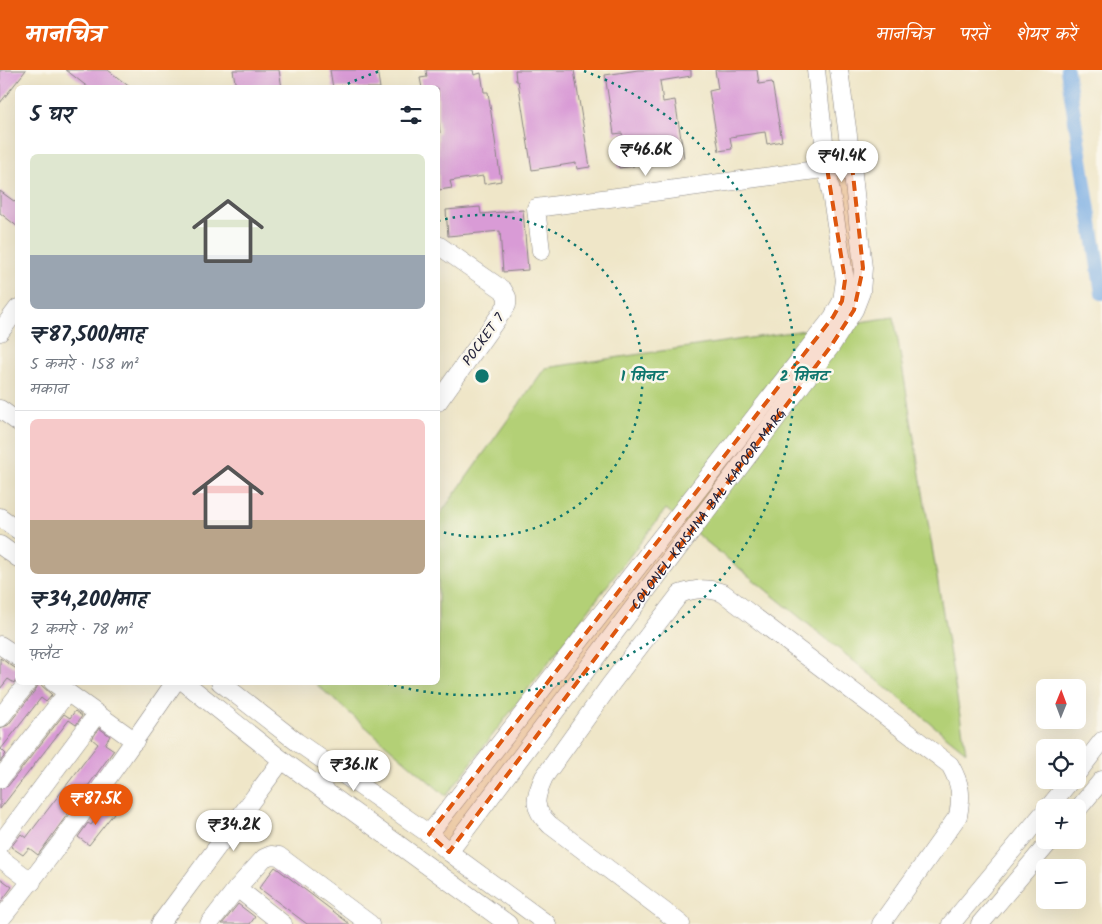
<!DOCTYPE html>
<html lang="hi">
<meta charset="utf-8">
<style>
:root{--surface:#fff;--page:#f2f2f3;--text:#1f2937;--muted:#747a83;--line:#e0e1e3;--accent:#ea580c}
body{margin:0;font-family:Kalam,"Playpen Sans Deva",sans-serif;background:var(--page);color:var(--text);height:100vh;display:flex;flex-direction:column;font-size:19px;white-space:nowrap}
*{box-sizing:border-box;margin:0}
p{font-size:16px;color:var(--muted)}
.icon{flex:none;width:28px;height:28px;fill:none;stroke:currentColor;stroke-width:2;stroke-linecap:round;stroke-linejoin:round}
.map{position:relative;flex:1;overflow:hidden}
.drawer{position:absolute;left:15px;top:15px;width:425px;height:600px;display:flex;flex-direction:column;background:var(--surface);border-radius:8px;box-shadow:0 5px 20px #0002}
.drawer>*{flex:none}
.needle{width:32px;rotate:1deg}
.controls{position:absolute;left:1036px;top:609px;display:grid;gap:10px}
.controls a{display:grid;place-items:center;width:50px;height:50px;border-radius:8px;background:var(--surface);box-shadow:0 5px 20px #0002;font-size:25px}
.price{position:absolute;translate:-50% -42px;padding:0 11px;border-radius:18px;background:#fff;color:#222;font-size:16px;line-height:32px;filter:drop-shadow(0 1px 2px #0008)}
.price::after{content:'';position:absolute;left:50%;top:30px;width:15px;height:11px;margin-left:-8px;background:inherit;clip-path:polygon(0 0,100% 0,50% 100%)}
.price.current{background:var(--accent);color:#fff}
ul{padding:0;list-style:none}
li{display:grid;align-content:center;gap:10px;height:265px;padding:0 15px}
li+li{border-top:1px solid var(--line)}
li span{display:grid;place-items:center;height:155px;border-radius:8px;color:#555}
li>.icon{margin-inline-start:auto}
span .icon{width:90px;height:90px;fill:#fffc;stroke-width:1}
li b{font-size:21px}
h2{display:flex;justify-content:space-between;align-items:center;height:60px;padding:0 15px;font-size:21px}
header{display:flex;align-items:center;gap:30px;box-sizing:border-box;height:70px;padding:0 25px;background:var(--accent);color:#fff}
header strong{font-size:24px}
nav{display:flex;gap:28px;margin-inline-start:auto;font-size:18px}
.map>svg:first-child{display:block}
.green{fill:#b3d076;stroke:#6a7958}
.lines{fill:none;stroke-linecap:round;stroke-linejoin:round}
.canal{stroke:#76aae3;stroke-width:14}
.building{fill:#d99bd6}
.minor-casing{stroke:#888482;stroke-width:19}
.minor{stroke:#fff;stroke-width:18}
.marked{fill:#de560e;fill-opacity:0.2;stroke:#de560e;stroke-width:4;stroke-dasharray:10 6;stroke-linejoin:round}
.ring{fill:none;stroke:#0f766e;stroke-width:2.5;stroke-dasharray:2.5 5}
.labels{text-anchor:middle;stroke-width:5;stroke-linejoin:round;paint-order:stroke}
.street-label{font-size:14px;fill:#22223b;stroke:#fbf7ec}
.centre{fill:#0f766e;stroke:#fbf7ec;stroke-width:2.5}
.ring-label{font-size:15px;text-anchor:middle;font-weight:bold;fill:#0f766e;stroke:#fbf7ec;stroke-width:5;stroke-linejoin:round;paint-order:stroke}
</style>
<header>
<strong>मानचित्र</strong>
<nav><a>मानचित्र</a><a>परतें</a><a>शेयर करें</a></nav>
</header>
<div class="map">
<svg width="1102" height="854" viewBox="0 0 1102 854">
<rect width="100%" height="100%" fill="#fbf7ec"/>
<filter id="ink" filterUnits="userSpaceOnUse"><feTurbulence type="fractalNoise" baseFrequency=".02" numOctaves="2"/><feDisplacementMap in="SourceGraphic" scale="10" xChannelSelector="R" yChannelSelector="G"/><feConvolveMatrix kernelMatrix="1 2 1 2 8 2 1 2 1" color-interpolation-filters="sRGB"/></filter>
<filter id="wash" filterUnits="userSpaceOnUse"><feTurbulence type="fractalNoise" baseFrequency=".0096" numOctaves="4" result="noise"/><feDisplacementMap in="SourceGraphic" scale="20" xChannelSelector="R" yChannelSelector="G"/><feGaussianBlur stdDeviation="1.12" result="paint"/><feColorMatrix in="noise" values="0 0 0 0 0 0 0 0 0 0 0 0 0 0 0 0 0 1.4 0 .05"/><feComposite in="paint" operator="in"/></filter>
<g filter="url(#wash)">
<rect width="100%" height="100%" fill="#efe6c8"/>
<path class="green" d="M894,247l72,435 -300,-243 -220,287 -129,-111 1,-3h120v-165l107,-149z"/>
<g class="lines">
<path class="canal" d="M1067,0l35,223"/>
</g>
<g id="blocks">
<g class="building">
<path d="M0,0h26l-26,33z"/>
<path d="M66,0h42l23,18h-42z"/>
<path d="M233,0h46l3,18h-46z"/>
<path d="M330,0h47l3,18h-47z"/>
<path d="M426,0h47l1,5 7,-2 3,19h4l13,89 -17,3 -1,-8 -33,5 2,7 -13,2 -1,-57h2l-2,-16v-29h-16l-2,-10 7,-1z"/>
<path d="M515,0h59l16,97 -13,2 -1,-6 -44,7 -14,-89h-2z"/>
<path d="M638,0h53v6l-31,5 3,21 12,-2 9,58 -16,3 -2,-12 -34,5 2,12 -15,2 -2,-14 8,-1 -3,-20 -8,1 -9,-59z"/>
<path d="M715,0h42l2,14 13,-2 10,59 -15,3 -2,-12 -35,5 2,12 -13,2 -10,-60 9,-2z"/>
<path d="M0,121l18,13v23l-18,-14z"/>
<path d="M480,137l1,7 42,-4 5,60 -25,2 -3,-41 -52,5 -2,-26z"/>
<path d="M0,588l18,12v8l-4,5 -6,-4 -8,10z"/>
<path d="M39,613l13,12 -6,7 -5,-4 -40,51 5,5 -6,8v-34l8,-3 28,-36z"/>
<path d="M75,641l7,5 -6,9 -7,-5 -69,89v-20l8,-3 56,-72 6,4z"/>
<path d="M99,658l11,8 -5,8 9,6 -76,105 -9,-7 -6,7 -12,-8 10,-13 5,4 72,-94 -6,-5z"/>
<path d="M105,737l9,6 -25,32 -11,-8 10,-14 3,2z"/>
<path d="M275,797l75,57h-43l-48,-36z"/>
<path d="M0,808l12,9 -12,16z"/>
<path d="M238,834l17,13 -5,7h-28z"/>
</g>
</g>
</g>
<g filter="url(#ink)">
<use href="#blocks" fill-opacity="0" stroke="#888482" stroke-width="1"/>
<g class="lines">
<g class="minor-casing">
<g id="minor">
<path d="M438,175l65,45 4,7v8l-69,97"/>
<path d="M541,181l-5,-43 316,-43"/>
<path d="M0,262l18,-24"/>
<path d="M0,339l18,13"/>
<path d="M0,447l18,13"/>
<path d="M0,475l18,13"/>
<path d="M0,575l18,12"/>
<path d="M53,612l82,59"/>
<path d="M184,612l98,78 226,164"/>
<path d="M220,612l77,60 132,92 20,18 98,72"/>
<path d="M0,648l28,-36"/>
<path d="M1078,702l24,-31"/>
<path d="M0,709l67,-86"/>
<path d="M1048,738l23,-28"/>
<path d="M1078,739l24,-29"/>
<path d="M429,764l404,-517 9,-16 3,-21 -18,-112 -11,-98"/>
<path d="M0,774l97,-130"/>
<path id="s1" d="M449,782l382,-506 23,-36 7,-18 2,-24 -11,-103 -13,-95"/>
<path d="M0,788l32,24"/>
<path d="M237,818l27,-30 7,-3 8,1 91,68"/>
<path d="M0,850c62,-76 119,-157 175,-238"/>
<path d="M160,854l122,-164"/>
<path d="M209,854l28,-36 46,36"/>
<path d="M681,854l-131,-99c-18,-17 -16,-26 -6,-48l66,-92 70,-91c16,-6 27,-6 43,-1l227,172c11,20 12,29 8,51l-77,108"/>
<path d="M951,854l94,-113"/>
<path d="M980,854l71,-84"/>
</g>
</g>
<use href="#minor" class="minor"/>
</g>
</g>
<path class="marked" d="M852,95l11,103 -9,42 -23,36 -382,506 -20,-18 404,-517 9,-16 3,-21 -18,-112z"/>
<g class="ring">
<path d="M438 151A161 161 0 1 1 438 461"/>
<path d="M341 17A322 322 0 0 1 380 1M584 1A322 322 0 0 1 385 613"/>
</g>
<g class="labels">
<g class="street-label">
<text transform="translate(483 269) rotate(-54)" y="5">POCKET 7</text>
<text dy="5" stroke="none"><textPath href="#s1" startOffset="430">COLONEL KRISHNA BAL KAPOOR MARG</textPath></text>
</g>
</g>
<circle cx="482" cy="306" r="8" class="centre"/>
<g class="ring-label">
<text x="643" y="311">1 मिनट</text>
<text x="804" y="311">2 मिनट</text>
</g>
</svg>
<div class="controls">
<a><svg class="needle" viewBox="-14 -14 28 28"><path d="M0-13l5 13h-10z" fill="#e53935"/><path d="M0 13l5-13h-10z" fill="#747a83"/></svg></a>
<a><svg class="icon" aria-label="locate" viewBox="0 0 24 24"><circle cx="12" cy="12" r="6"/><path d="M12 2v4M12 18v4M2 12h4M18 12h4"/></svg></a>
<a>+</a>
<a>−</a>
</div>
<b class="price" style="left:646px;top:107px">₹46.6K</b>
<b class="price" style="left:842px;top:113px">₹41.4K</b>
<b class="price" style="left:354px;top:722px">₹36.1K</b>
<b class="price current" style="left:96px;top:756px">₹87.5K</b>
<b class="price" style="left:234px;top:782px">₹34.2K</b>
<section class="drawer">
<h2>5 घर<svg class="icon" aria-label="filters" viewBox="0 0 24 24"><path d="M4 7h16M4 17h16"/><circle cx="9" cy="7" r="2"/><circle cx="15" cy="17" r="2"/></svg></h2>
<ul>
<li><span style="background:linear-gradient(#dfe7d0 65%,#9aa5b1 0)"><svg class="icon" aria-label="home" viewBox="0 0 24 24"><path d="M3 11l9-7 9 7M6 9v11h12V9"/></svg></span><div><b>₹87,500/माह</b><p>5 कमरे · 158 m²</p><p>मकान</p></div></li>
<li><span style="background:linear-gradient(#f6c9c9 65%,#b9a48a 0)"><svg class="icon" aria-label="home" viewBox="0 0 24 24"><path d="M3 11l9-7 9 7M6 9v11h12V9"/></svg></span><div><b>₹34,200/माह</b><p>2 कमरे · 78 m²</p><p>फ़्लैट</p></div></li>
</ul>
</section>
</div>
